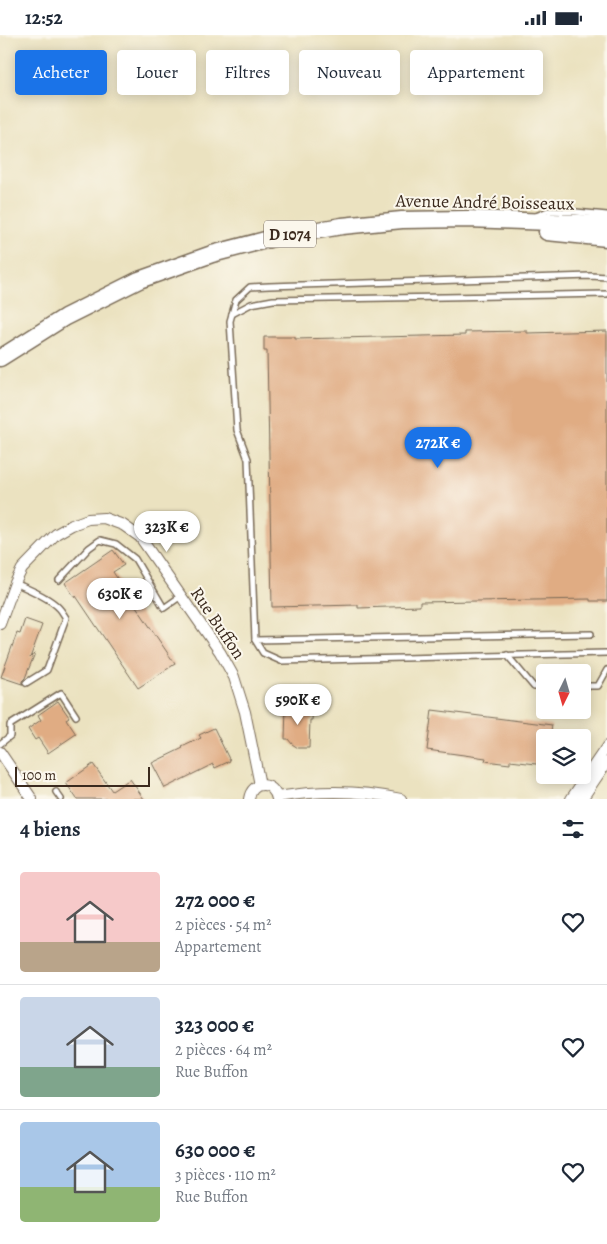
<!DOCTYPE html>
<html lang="fr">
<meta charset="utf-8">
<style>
:root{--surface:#fff;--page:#f2f2f3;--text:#1f2937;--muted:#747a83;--line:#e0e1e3;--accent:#1a73e8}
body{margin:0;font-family:Alegreya,serif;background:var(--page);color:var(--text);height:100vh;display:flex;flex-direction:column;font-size:19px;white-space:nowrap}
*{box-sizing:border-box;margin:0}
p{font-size:16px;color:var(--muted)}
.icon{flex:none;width:28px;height:28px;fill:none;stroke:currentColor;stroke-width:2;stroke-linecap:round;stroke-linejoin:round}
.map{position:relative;height:764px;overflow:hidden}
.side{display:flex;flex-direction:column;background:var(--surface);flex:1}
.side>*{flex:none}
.banner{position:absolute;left:15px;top:15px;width:578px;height:45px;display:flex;gap:10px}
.needle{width:32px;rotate:185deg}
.fabs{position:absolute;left:536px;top:629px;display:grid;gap:10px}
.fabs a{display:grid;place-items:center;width:55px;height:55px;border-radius:5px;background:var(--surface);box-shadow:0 2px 12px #0003;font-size:25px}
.scale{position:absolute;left:15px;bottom:12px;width:135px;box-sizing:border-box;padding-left:5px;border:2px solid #3b2a1e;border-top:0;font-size:14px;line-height:18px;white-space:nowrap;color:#3b2a1e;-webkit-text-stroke:4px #fbf7ec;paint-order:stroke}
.price{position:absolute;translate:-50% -42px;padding:0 11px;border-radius:18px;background:#fff;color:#222;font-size:16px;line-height:32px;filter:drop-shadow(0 1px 2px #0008)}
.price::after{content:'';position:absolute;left:50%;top:30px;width:15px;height:11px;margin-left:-8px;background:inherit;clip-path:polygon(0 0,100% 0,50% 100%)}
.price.active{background:var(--accent);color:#fff}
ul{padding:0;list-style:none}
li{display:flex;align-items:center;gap:15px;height:125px;padding:0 20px}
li+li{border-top:1px solid var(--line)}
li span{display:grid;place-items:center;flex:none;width:140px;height:100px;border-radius:5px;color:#555}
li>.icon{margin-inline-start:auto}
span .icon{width:60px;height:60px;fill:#fffc;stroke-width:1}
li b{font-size:21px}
h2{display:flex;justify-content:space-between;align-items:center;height:60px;padding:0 20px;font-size:21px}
.chip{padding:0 18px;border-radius:5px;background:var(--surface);box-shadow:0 2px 12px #0003;font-size:18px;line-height:45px}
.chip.active{background:var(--accent);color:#fff}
.status{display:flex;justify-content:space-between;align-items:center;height:35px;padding:0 25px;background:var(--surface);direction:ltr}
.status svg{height:14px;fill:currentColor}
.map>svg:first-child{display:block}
.building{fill:#e0ac83}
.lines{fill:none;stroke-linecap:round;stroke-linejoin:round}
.lane-casing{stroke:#796a57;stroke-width:8}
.street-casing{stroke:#796a57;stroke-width:12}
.primary-casing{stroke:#796a57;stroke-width:19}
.lane{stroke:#fff;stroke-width:5}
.street{stroke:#fff;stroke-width:10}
.primary{stroke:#fff;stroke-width:16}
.labels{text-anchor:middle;stroke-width:4;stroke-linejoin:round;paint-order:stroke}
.shield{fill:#fbf7ec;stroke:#75685c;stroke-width:1}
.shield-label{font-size:16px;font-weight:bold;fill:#3b2a1e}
.street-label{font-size:18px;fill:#3b2a1e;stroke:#fbf7ec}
</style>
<div class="status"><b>12:52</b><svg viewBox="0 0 49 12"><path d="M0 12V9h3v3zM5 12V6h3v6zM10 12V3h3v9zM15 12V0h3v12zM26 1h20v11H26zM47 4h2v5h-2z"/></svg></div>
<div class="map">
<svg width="607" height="764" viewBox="0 0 607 764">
<rect width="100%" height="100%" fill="#fbf7ec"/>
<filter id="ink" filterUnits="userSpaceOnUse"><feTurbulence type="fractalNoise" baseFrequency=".02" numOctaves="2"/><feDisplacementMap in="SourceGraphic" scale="10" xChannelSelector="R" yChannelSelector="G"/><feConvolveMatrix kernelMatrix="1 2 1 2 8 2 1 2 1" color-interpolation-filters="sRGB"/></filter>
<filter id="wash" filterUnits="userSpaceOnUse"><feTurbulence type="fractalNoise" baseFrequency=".0096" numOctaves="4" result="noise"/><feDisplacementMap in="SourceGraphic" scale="20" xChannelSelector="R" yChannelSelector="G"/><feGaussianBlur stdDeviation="1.12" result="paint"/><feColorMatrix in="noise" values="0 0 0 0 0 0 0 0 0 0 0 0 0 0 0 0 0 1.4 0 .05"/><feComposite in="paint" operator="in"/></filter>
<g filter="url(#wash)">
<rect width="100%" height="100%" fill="#ebe2c0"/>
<g id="blocks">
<g class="building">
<path d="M527,296v2l80,-2v270h-17v-2l-170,3v4l-62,2v-3l-86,2 -5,-256h-3v-14h31v2l170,-4v-3z"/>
<path d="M113,515l11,15 -11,7 62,92 -37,24 -62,-92 -1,2 -10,-15z"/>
<path d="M25,584l17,6 -12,33 5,-5 -10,25 -3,3v3l-21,-7 16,-44 3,1z"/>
<path d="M58,666l11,16 -3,2 10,15 -28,19 -10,-15 -3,2 -7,-11 13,-9 -3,-5z"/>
<path d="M286,671l27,1 -1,13h-2l-1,28h-11l-6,-4 -4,-5h-3z"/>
<path d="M432,675l120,15 -2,12h-5v28l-35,-4v3l-25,-3 1,-3 -59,-8z"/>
<path d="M214,693l16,33 -15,7 -2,-4 -48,24 -13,-25 31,-15 -1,-1 19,-9 -2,-3z"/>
<path d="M93,729l19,27 18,-12 14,20h-67l-11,-16z"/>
</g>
</g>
</g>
<g filter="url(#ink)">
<use href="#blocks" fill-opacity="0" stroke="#796a57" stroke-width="1"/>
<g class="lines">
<g class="lane-casing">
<g id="lane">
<path d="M536,181l12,-5 28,1 31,3"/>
<path d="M607,242l-16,-1 -322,10 -19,1 -14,13 -6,21 7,109 11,29 7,181 8,13 18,8 326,-8"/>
<path d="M232,279l19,-10 22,-4 334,-6"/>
<path d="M59,545l30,-32 11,-8 16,4 19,15 29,49 17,-12"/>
<path d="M15,548c13,6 34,14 44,25 3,3 5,7 7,10l-19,52 -21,13"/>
<path d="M255,605l336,-6"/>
<path d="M507,620l27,32h11"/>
<path d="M582,651h16l9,-16"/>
<path d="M0,709l10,-8v-11l51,-32 15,23"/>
<path d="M56,757l5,7"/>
</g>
</g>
<g class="street-casing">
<g id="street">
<path d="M0,589l15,-41 7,-14 34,-35 16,-9 16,-6 16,-1 19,7 17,12 80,115 14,25 11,35 15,73"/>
<path d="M0,717l32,47"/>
<path d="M277,762c41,-7 83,-7 124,2"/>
<path d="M249,764c3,-19 25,-18 28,0"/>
<path d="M571,764l36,-53"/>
<path d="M582,764l25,-37"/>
</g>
</g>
<g class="primary-casing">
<g id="primary">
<path d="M547,197l60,6"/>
<path d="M0,323l65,-41 74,-37 73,-26 65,-17 65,-11 60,-6 66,-1 139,5"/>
</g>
</g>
<use href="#lane" class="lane"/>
<use href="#street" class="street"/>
<use href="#primary" class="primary"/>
</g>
</g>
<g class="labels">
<rect class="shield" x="264" y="185.5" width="52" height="27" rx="4"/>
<g class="shield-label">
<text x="290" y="205">D 1074</text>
</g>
<g class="street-label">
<text transform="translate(485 167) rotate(1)" y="6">Avenue André Boisseaux</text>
<text transform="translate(218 588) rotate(56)" y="6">Rue Buffon</text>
</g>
</g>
</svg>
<div class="fabs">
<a><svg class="needle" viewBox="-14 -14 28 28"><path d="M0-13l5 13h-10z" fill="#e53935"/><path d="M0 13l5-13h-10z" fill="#747a83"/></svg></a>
<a><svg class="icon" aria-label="layers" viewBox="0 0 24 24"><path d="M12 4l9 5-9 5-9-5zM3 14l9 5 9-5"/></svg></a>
</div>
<div class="scale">100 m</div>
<b class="price active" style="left:438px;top:434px">272K €</b>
<b class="price" style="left:167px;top:518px">323K €</b>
<b class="price" style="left:120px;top:585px">630K €</b>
<b class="price" style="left:298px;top:691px">590K €</b>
<div class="banner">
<a class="chip active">Acheter</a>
<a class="chip">Louer</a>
<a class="chip">Filtres</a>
<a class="chip">Nouveau</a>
<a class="chip">Appartement</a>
</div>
</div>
<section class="side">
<h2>4 biens<svg class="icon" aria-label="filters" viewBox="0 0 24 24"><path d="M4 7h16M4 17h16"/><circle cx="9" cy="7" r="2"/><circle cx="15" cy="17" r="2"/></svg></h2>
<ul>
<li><span style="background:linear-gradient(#f6c9c9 70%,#b9a48a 0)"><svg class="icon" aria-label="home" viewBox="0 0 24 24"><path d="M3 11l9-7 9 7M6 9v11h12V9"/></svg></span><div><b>272 000 €</b><p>2 pièces · 54 m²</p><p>Appartement</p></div><svg class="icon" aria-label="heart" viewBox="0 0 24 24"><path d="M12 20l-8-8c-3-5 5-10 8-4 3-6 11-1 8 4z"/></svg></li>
<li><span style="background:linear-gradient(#c9d6e8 70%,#7fa58c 0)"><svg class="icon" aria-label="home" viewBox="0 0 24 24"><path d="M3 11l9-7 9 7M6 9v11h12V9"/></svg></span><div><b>323 000 €</b><p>2 pièces · 64 m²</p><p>Rue Buffon</p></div><svg class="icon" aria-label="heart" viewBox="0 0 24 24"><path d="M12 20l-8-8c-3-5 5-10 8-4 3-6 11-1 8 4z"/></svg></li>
<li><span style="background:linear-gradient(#a9c7e8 65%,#8fb573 0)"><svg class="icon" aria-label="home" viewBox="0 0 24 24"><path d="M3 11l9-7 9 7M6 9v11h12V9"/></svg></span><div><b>630 000 €</b><p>3 pièces · 110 m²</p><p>Rue Buffon</p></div><svg class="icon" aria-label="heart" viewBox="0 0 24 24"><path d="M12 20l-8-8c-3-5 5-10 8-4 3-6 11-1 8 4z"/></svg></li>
</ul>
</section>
